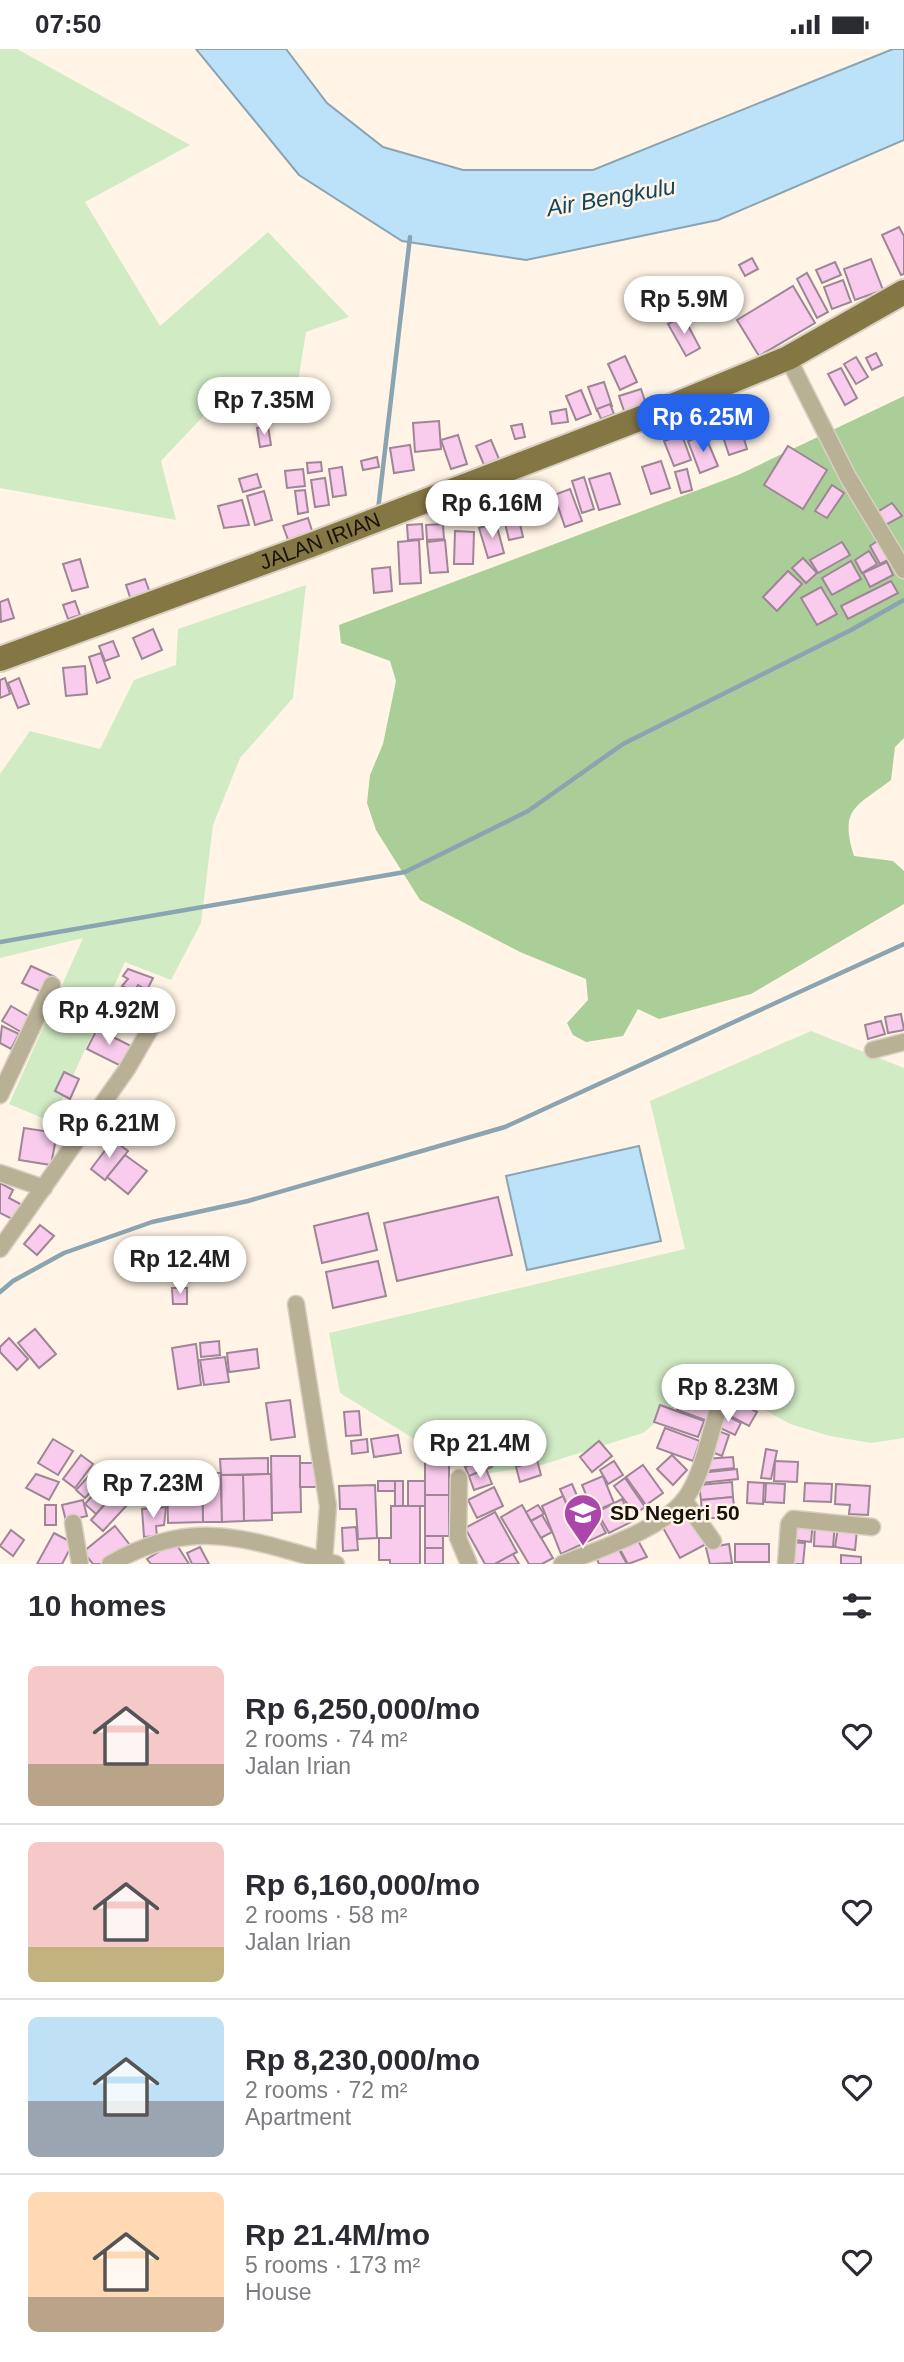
<!DOCTYPE html>
<meta charset="utf-8">
<style>
:root{--surface:#fff;--page:#f2f2f3;--text:#2b2b33;--muted:#7c7c81;--line:#e1e1e2;--accent:#2563eb}
body{margin:0;font-family:Arial,sans-serif;background:var(--page);color:var(--text);height:100vh;display:flex;flex-direction:column;font-size:26px;white-space:nowrap}
*{box-sizing:border-box;margin:0}
p{font-size:23px;color:var(--muted)}
.icon{flex:none;width:38px;height:38px;fill:none;stroke:currentColor;stroke-width:2;stroke-linecap:round;stroke-linejoin:round}
.map{position:relative;height:1515px;overflow:hidden}
.side{display:flex;flex-direction:column;background:var(--surface);flex:1}
.side>*{flex:none}
.price{position:absolute;translate:-50% -60px;padding:0 16px;border-radius:24px;background:#fff;color:#222;font-size:23px;line-height:46px;filter:drop-shadow(0 2px 4px #0008)}
.price::after{content:'';position:absolute;left:50%;top:42px;width:21px;height:16px;margin-left:-10px;background:inherit;clip-path:polygon(0 0,100% 0,50% 100%)}
.price.on{background:var(--accent);color:#fff}
ul{padding:0;list-style:none}
li{display:flex;align-items:center;gap:21px;height:175px;padding:0 28px}
li+li{border-top:2px solid var(--line)}
li span{display:grid;place-items:center;flex:none;width:196px;height:140px;border-radius:10px;color:#555}
li>.icon{margin-inline-start:auto}
span .icon{width:84px;height:84px;fill:#fffc;stroke-width:1}
li b{font-size:30px}
h2{display:flex;justify-content:space-between;align-items:center;height:84px;padding:0 28px;font-size:30px}
.status{display:flex;justify-content:space-between;align-items:center;height:49px;padding:0 35px;background:var(--surface);direction:ltr}
.status svg{height:19px;fill:currentColor}
.map>svg:first-child{display:block}
.green{fill:#d1ebc5}
.forest{fill:#aace97}
.water{fill:#bce2f9;stroke:#8ba4b1;stroke-width:2}
.lines{fill:none;stroke-linecap:round;stroke-linejoin:round}
.stream{stroke:#8ba4b1;stroke-width:4.5}
.building{fill:#f9cbec;stroke:#9e8697;stroke-width:2}
.minor-casing{stroke:#dad0c2;stroke-width:19}
.primary-casing{stroke:#dad0c2;stroke-width:28}
.minor{stroke:#b8b196;stroke-width:16}
.primary{stroke:#857744;stroke-width:24}
.labels{text-anchor:middle;stroke-width:5;stroke-linejoin:round;paint-order:stroke}
.street-label{font-size:21px;fill:#18120a;stroke:#fff4e5}
.poi-label{font-size:21px;font-weight:bold;fill:#18120a;stroke:#fff4e5;text-anchor:start}
.water-label{font-size:23px;font-style:italic;fill:#10455e;stroke:#fff4e5}
</style>
<div class="status"><b>07:50</b><svg viewBox="0 0 49 12"><path d="M0 12V9h3v3zM5 12V6h3v6zM10 12V3h3v9zM15 12V0h3v12zM26 1h20v11H26zM47 4h2v5h-2z"/></svg></div>
<div class="map">
<svg width="904" height="1515" viewBox="0 0 904 1515">
<rect width="100%" height="100%" fill="#fff4e5"/>
<g class="green">
<path d="M0,0h17l173,96 -105,57 75,124 108,-94 81,85 -43,15 -14,87 -68,-25 -63,67 15,59 -176,-32z"/>
<path d="M306,536l-13,113 -53,60 -27,67 -12,98 -30,57 -46,-18 -73,160 -43,-18 74,-166 -83,20v-184l30,-43 70,18 34,-69 42,-15 2,-36z"/>
<path d="M811,982l93,37v370l-33,5 -41,-7 -40,-12 -39,-22 -42,-10 -31,12 -35,29 -108,34 -46,6 -44,-15 -105,-65 -11,-60 356,-84 -35,-148z"/>
</g>
<path class="forest" d="M904,347v342l-9,9 -4,33c-35,27 -52,28 -37,76l39,5 11,10v33l-153,90 -92,25 -21,-10 -15,27 -37,6 -13,-7 -6,-12 21,-23 -2,-21 -66,-27 -100,-52 -44,-70 -9,-27 3,-28 13,-31 13,-63 -6,-20 -49,-18 -2,-18 399,-150z"/>
<g class="water">
<path d="M196,0h90l41,54 56,44 80,23h130l300,-121h11v91l-186,80 -192,40 -124,-19 -103,-66z"/>
<path d="M639,1097l22,95 -134,29 -21,-94z"/>
</g>
<g class="lines">
<g class="stream">
<path d="M378,461l32,-273"/>
<path d="M0,893l405,-70 123,-61 95,-67 228,-114 53,-30"/>
<path d="M0,1243l13,-11 51,-28 88,-31 96,-21 257,-74 399,-183"/>
</g>
</g>
<g class="building">
<path d="M899,178l5,9v38l-3,1 -19,-40z"/>
<path d="M752,209l6,11 -13,7 -6,-11z"/>
<path d="M871,210l12,31 -28,10 -11,-31z"/>
<path d="M835,213l6,13 -19,8 -6,-13z"/>
<path d="M807,224l21,39 -11,6 -20,-39z"/>
<path d="M843,231l8,22 -19,7 -8,-22z"/>
<path d="M793,237l22,37 -56,33 -22,-36z"/>
<path d="M683,267l17,32 -14,8 -18,-32z"/>
<path d="M876,304l6,12 -10,5 -6,-12z"/>
<path d="M625,307l12,26 -17,8 -12,-26z"/>
<path d="M856,308l12,20 -12,7 -12,-20z"/>
<path d="M841,319l16,30 -12,7 -17,-31z"/>
<path d="M604,333l8,24 -15,5 -9,-24z"/>
<path d="M641,340l6,18 -22,7 -6,-18z"/>
<path d="M581,341l10,24 -15,6 -10,-24z"/>
<path d="M610,355l4,10 -13,5 -4,-10z"/>
<path d="M566,360l2,13 -16,2 -2,-12z"/>
<path d="M738,370l9,30 -18,6 -10,-30z"/>
<path d="M439,372l2,28 -26,3 -2,-29z"/>
<path d="M522,375l3,13 -10,2 -4,-13z"/>
<path d="M268,377l3,19 -11,2 -3,-19z"/>
<path d="M458,386l9,29 -16,5 -10,-29z"/>
<path d="M682,386l9,25 -17,6 -10,-25z"/>
<path d="M705,386l13,31 -18,7 -12,-32z"/>
<path d="M491,391l8,19 -15,6 -8,-19z"/>
<path d="M410,396l4,25 -20,3 -4,-25z"/>
<path d="M788,397l39,24 -24,39 -39,-24z"/>
<path d="M377,408l2,10 -16,3 -2,-9z"/>
<path d="M661,412l9,27 -19,6 -9,-27z"/>
<path d="M321,413l1,9 -14,2 -1,-10z"/>
<path d="M342,418l4,28 -13,2 -4,-28z"/>
<path d="M303,420l2,17 -18,2 -2,-17z"/>
<path d="M687,420l5,21 -11,3 -6,-21z"/>
<path d="M610,424l10,31 -21,6 -10,-31z"/>
<path d="M257,425l4,13 -18,5 -4,-13z"/>
<path d="M584,428l10,32 -12,4 -10,-32z"/>
<path d="M325,429l4,27 -14,2 -4,-27z"/>
<path d="M832,436l12,8 -17,25 -12,-7z"/>
<path d="M551,438l5,13 -11,4 -5,-14z"/>
<path d="M513,440l8,17 -9,4 -8,-17z"/>
<path d="M570,440l12,32 -17,6 -11,-32z"/>
<path d="M305,441l3,22 -10,2 -3,-23z"/>
<path d="M264,442l8,29 -17,5 -8,-29z"/>
<path d="M242,451l7,25 -25,3 -6,-22z"/>
<path d="M892,454l10,13 -20,11 -8,-13z"/>
<path d="M517,462l6,26 -14,3 -6,-25z"/>
<path d="M308,469l6,19 -24,8 -7,-19z"/>
<path d="M496,474l8,30 -16,5 -9,-30z"/>
<path d="M422,475l1,15 -15,1 -1,-15z"/>
<path d="M443,475l1,15 -17,1 -1,-15z"/>
<path d="M455,482l19,1 -1,32h-19z"/>
<path d="M419,491l2,43 -21,1 -2,-42z"/>
<path d="M445,491l3,32 -18,1 -3,-31z"/>
<path d="M879,491l11,19 -10,5 -10,-18z"/>
<path d="M842,493l8,13 -32,18 -8,-13z"/>
<path d="M869,502l8,13 -15,9 -7,-13z"/>
<path d="M803,509l14,15 -11,10 -14,-15z"/>
<path d="M80,510l8,28 -16,4 -9,-27z"/>
<path d="M851,512l10,18 -29,16 -10,-17z"/>
<path d="M887,513l6,13 -23,12 -7,-14z"/>
<path d="M390,518l2,24 -18,2 -2,-24z"/>
<path d="M788,522l14,13 -25,27 -14,-14z"/>
<path d="M145,530l5,14 -19,7 -5,-15z"/>
<path d="M891,532l7,12 -50,26 -7,-13z"/>
<path d="M821,538l16,27 -20,11 -16,-27z"/>
<path d="M8,550l6,19 -13,4 -1,-20z"/>
<path d="M75,552l5,14 -12,4 -5,-14z"/>
<path d="M153,580l9,21 -20,9 -9,-21z"/>
<path d="M113,592l6,15 -14,5 -6,-15z"/>
<path d="M101,604l9,25 -13,5 -8,-26z"/>
<path d="M85,617l2,28 -21,2 -3,-28z"/>
<path d="M5,629l5,16 -10,4v-18z"/>
<path d="M19,629l10,26 -11,4 -10,-25z"/>
<path d="M31,917l24,11 -9,17 -24,-11z"/>
<path d="M128,920l25,9 -6,12 -9,-5 -4,7 -12,-6 6,-7 -5,-3z"/>
<path d="M11,957l19,11 -9,15 -19,-11z"/>
<path d="M901,965l3,16 -16,3 -3,-16z"/>
<path d="M881,972l4,13 -17,5 -3,-14z"/>
<path d="M2,977l17,8 -8,15 -11,-6z"/>
<path d="M97,980l34,17 -10,20 -34,-17z"/>
<path d="M64,1023l15,7 -9,20 -15,-8z"/>
<path d="M24,1079l33,5 -6,32 -32,-5z"/>
<path d="M113,1091l15,11 -23,29 -14,-11z"/>
<path d="M125,1106l22,16 -19,23 -21,-17z"/>
<path d="M0,1134l13,7 -4,8 15,8 -8,15 -16,-8z"/>
<path d="M498,1148l14,58 -115,26 -13,-58z"/>
<path d="M368,1164l9,37 -55,13 -8,-37z"/>
<path d="M40,1176l14,11 -17,19 -13,-11z"/>
<path d="M378,1212l8,35 -53,12 -7,-36z"/>
<path d="M172,1239h15v16h-14z"/>
<path d="M35,1280l21,25 -17,14 -21,-25z"/>
<path d="M9,1289l19,21 -11,11 -17,-18v-5z"/>
<path d="M219,1292l1,14 -19,2 -1,-14z"/>
<path d="M196,1295l5,41 -23,4 -6,-41z"/>
<path d="M257,1300l2,19 -30,4 -2,-19z"/>
<path d="M225,1308l4,25 -25,3 -4,-25z"/>
<path d="M727,1347l30,16 -8,14 -30,-16z"/>
<path d="M682,1349l30,10 -4,13 -31,-11z"/>
<path d="M290,1351l5,37 -24,3 -5,-37z"/>
<path d="M660,1356l44,16 -6,16 -44,-15z"/>
<path d="M359,1362l2,24 -15,1 -2,-24z"/>
<path d="M722,1364l19,10 -6,12 -19,-9z"/>
<path d="M665,1379l35,13 -7,20 -36,-13z"/>
<path d="M713,1380l16,6 -7,21 -16,-6z"/>
<path d="M398,1386l3,18 -27,4 -3,-18z"/>
<path d="M53,1390l20,12 -15,24 -20,-12z"/>
<path d="M367,1390l1,13 -16,2 -1,-13z"/>
<path d="M599,1392l13,15 -20,16 -12,-15z"/>
<path d="M766,1400l11,2 -6,28 -10,-1z"/>
<path d="M81,1406l12,9 -18,24 -12,-9z"/>
<path d="M672,1406l15,15 -14,15 -16,-16z"/>
<path d="M271,1407h29l1,56 -29,1z"/>
<path d="M733,1408l1,11 -29,3 -1,-12z"/>
<path d="M268,1409v16l-47,1 -1,-16z"/>
<path d="M488,1409l4,9 -23,9 -4,-9z"/>
<path d="M537,1411l4,15 -21,7 -4,-15z"/>
<path d="M614,1412l9,14 -15,9 -8,-14z"/>
<path d="M775,1412l23,1 -1,20 -23,-1z"/>
<rect x="300" y="1414" width="17" height="24"/>
<rect x="425" y="1414" width="24" height="32"/>
<path d="M643,1416l20,28 -17,12 -20,-28z"/>
<path d="M96,1419l10,8 -21,22 -9,-8z"/>
<path d="M486,1420l6,15 -18,6 -5,-14z"/>
<path d="M737,1420l1,10 -37,4 -1,-10z"/>
<path d="M202,1424h19l1,49h-19z"/>
<path d="M202,1424l1,49 -35,1 -1,-49z"/>
<path d="M36,1425l23,8 -10,18 -23,-12z"/>
<path d="M268,1425h3l1,46 -28,1 -1,-46z"/>
<path d="M221,1426h22l1,46 -22,1z"/>
<path d="M603,1427l11,27 -21,9 -11,-27z"/>
<path d="M625,1429l20,29 -10,7 -21,-28z"/>
<rect x="378" y="1432" width="17" height="10"/>
<rect x="395" y="1432" width="8" height="25"/>
<rect x="408" y="1432" width="17" height="25"/>
<path d="M732,1433l1,15 -32,3 -2,-15z"/>
<path d="M748,1433l16,1 -1,21 -16,-1z"/>
<path d="M766,1434l19,1 -1,19 -19,-1z"/>
<path d="M805,1434l27,1 -1,18 -27,-1z"/>
<path d="M572,1435l12,28 -12,5 -12,-28z"/>
<path d="M836,1435l34,2 -2,29 -19,-1 1,-9 -15,-1z"/>
<path d="M375,1436l2,53 -19,1 -2,-30h-16l-1,-23z"/>
<path d="M101,1437l11,10 -16,18 -11,-10z"/>
<path d="M494,1438l9,19 -26,12 -9,-18z"/>
<path d="M115,1444l13,11 -25,27 -12,-11z"/>
<path d="M147,1444h11l1,15h-12z"/>
<rect x="425" y="1446" width="24" height="41"/>
<path d="M563,1447l11,25 21,-9 11,21 -45,21 -19,-48z"/>
<path d="M733,1448l2,19 -33,3 -1,-19z"/>
<path d="M622,1450l11,22 -24,12 -12,-21z"/>
<path d="M83,1451l4,16 -21,5 -4,-16z"/>
<rect x="45" y="1456" width="11" height="20"/>
<path d="M522,1456l31,53 -11,6h-13l-28,-47z"/>
<path d="M538,1456l6,9 -13,7 -5,-9z"/>
<path d="M391,1457h29v58h-30v-4h-11v-22h12z"/>
<path d="M166,1458l-2,18 -8,1 1,10 -13,1 -2,-28z"/>
<path d="M690,1462l18,32 -28,15 -18,-32z"/>
<path d="M495,1463l22,40 -22,12h-10l-20,-36z"/>
<path d="M542,1466l10,17 -11,6 -10,-17z"/>
<path d="M796,1470l17,2 -2,21 -17,-2z"/>
<path d="M815,1473l20,1 -2,24 -19,-1z"/>
<path d="M115,1477l15,19 -24,19h-13l-10,-12z"/>
<path d="M356,1478l2,23 -15,1 -1,-23z"/>
<path d="M838,1478l19,3 -2,20 -20,-3z"/>
<path d="M11,1481l13,10 -11,16 -13,-10z"/>
<path d="M54,1484l19,10 -11,21h-25z"/>
<path d="M635,1486l12,22 -19,7 -11,-20z"/>
<rect x="425" y="1487" width="18" height="12"/>
<path d="M175,1493l14,22h-38l-4,-5z"/>
<path d="M789,1493l16,1 -2,21h-16z"/>
<path d="M729,1495l3,19 -22,1 -4,-16z"/>
<rect x="735" y="1495" width="34" height="18"/>
<path d="M200,1498l9,17h-17l-5,-11z"/>
<rect x="425" y="1499" width="18" height="16"/>
<path d="M618,1499l9,16h-28l-2,-5z"/>
<path d="M513,1505l6,10h-24z"/>
<path d="M841,1506l20,2v7h-20z"/>
</g>
<g class="lines">
<g class="minor-casing">
<g id="minor">
<path d="M788,309l60,119 56,93"/>
<path d="M873,1001l31,-8"/>
<path d="M0,1046l52,-110"/>
<path d="M0,1124l44,15"/>
<path d="M0,1200l127,-180 33,-57"/>
<path d="M296,1255l32,202 -4,55"/>
<path d="M459,1429l-1,60 11,26"/>
<path d="M684,1451l29,41"/>
<path d="M73,1474l7,41"/>
<path d="M110,1515c86,-49 138,-24 226,0"/>
<path d="M562,1515c36,-15 99,-34 123,-65 17,-23 23,-59 32,-86"/>
<path d="M786,1515l3,-40 4,-5 79,8"/>
</g>
</g>
<g class="primary-casing">
<g id="primary">
<path id="s1" d="M0,610l311,-114 346,-133 131,-54 116,-66"/>
</g>
</g>
<use href="#minor" class="minor"/>
<use href="#primary" class="primary"/>
</g>
<defs>
<g id="school-pin" transform="scale(2.0125)"><path d="M0 17L-7.5 6A9.5 9.5 0 1 1 7.5 6Z" fill="#ab46aa" stroke="#fff4e5"/><path d="M0-5L7-2L0 1L-7-2ZM-4 1L0 2.5L4 1V4Q0 6-4 4Z" fill="#fff"/></g>
</defs>
<g fill-rule="evenodd">
<use href="#school-pin" x="583" y="1464"/>
</g>
<g class="labels">
<g class="street-label">
<text dy="7" stroke="none"><textPath href="#s1" startOffset="341">JALAN IRIAN</textPath></text>
</g>
<g class="poi-label">
<text x="610" y="1471">SD Negeri 50</text>
</g>
<g class="water-label">
<text transform="translate(611 148) rotate(-10)" y="8">Air Bengkulu</text>
</g>
</g>
</svg>
<b class="price" style="left:684px;top:287px">Rp 5.9M</b>
<b class="price" style="left:264px;top:388px">Rp 7.35M</b>
<b class="price on" style="left:703px;top:405px">Rp 6.25M</b>
<b class="price" style="left:492px;top:491px">Rp 6.16M</b>
<b class="price" style="left:109px;top:998px">Rp 4.92M</b>
<b class="price" style="left:109px;top:1111px">Rp 6.21M</b>
<b class="price" style="left:180px;top:1247px">Rp 12.4M</b>
<b class="price" style="left:728px;top:1375px">Rp 8.23M</b>
<b class="price" style="left:480px;top:1431px">Rp 21.4M</b>
<b class="price" style="left:153px;top:1471px">Rp 7.23M</b>
</div>
<section class="side">
<h2>10 homes<svg class="icon" aria-label="filters" viewBox="0 0 24 24"><path d="M4 7h16M4 17h16"/><circle cx="9" cy="7" r="2"/><circle cx="15" cy="17" r="2"/></svg></h2>
<ul>
<li><span style="background:linear-gradient(#f6c9c9 70%,#b9a48a 0)"><svg class="icon" aria-label="home" viewBox="0 0 24 24"><path d="M3 11l9-7 9 7M6 9v11h12V9"/></svg></span><div><b>Rp 6,250,000/mo</b><p>2 rooms · 74 m²</p><p>Jalan Irian</p></div><svg class="icon" aria-label="heart" viewBox="0 0 24 24"><path d="M12 20l-8-8c-3-5 5-10 8-4 3-6 11-1 8 4z"/></svg></li>
<li><span style="background:linear-gradient(#f6c9c9 75%,#c2b280 0)"><svg class="icon" aria-label="home" viewBox="0 0 24 24"><path d="M3 11l9-7 9 7M6 9v11h12V9"/></svg></span><div><b>Rp 6,160,000/mo</b><p>2 rooms · 58 m²</p><p>Jalan Irian</p></div><svg class="icon" aria-label="heart" viewBox="0 0 24 24"><path d="M12 20l-8-8c-3-5 5-10 8-4 3-6 11-1 8 4z"/></svg></li>
<li><span style="background:linear-gradient(#bfe0f5 60%,#9aa5b1 0)"><svg class="icon" aria-label="home" viewBox="0 0 24 24"><path d="M3 11l9-7 9 7M6 9v11h12V9"/></svg></span><div><b>Rp 8,230,000/mo</b><p>2 rooms · 72 m²</p><p>Apartment</p></div><svg class="icon" aria-label="heart" viewBox="0 0 24 24"><path d="M12 20l-8-8c-3-5 5-10 8-4 3-6 11-1 8 4z"/></svg></li>
<li><span style="background:linear-gradient(#ffd9b3 75%,#b9a48a 0)"><svg class="icon" aria-label="home" viewBox="0 0 24 24"><path d="M3 11l9-7 9 7M6 9v11h12V9"/></svg></span><div><b>Rp 21.4M/mo</b><p>5 rooms · 173 m²</p><p>House</p></div><svg class="icon" aria-label="heart" viewBox="0 0 24 24"><path d="M12 20l-8-8c-3-5 5-10 8-4 3-6 11-1 8 4z"/></svg></li>
</ul>
</section>
